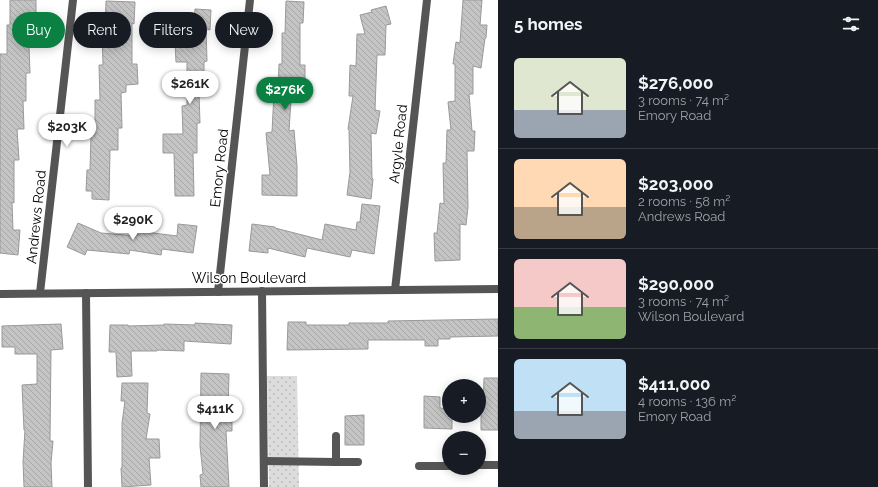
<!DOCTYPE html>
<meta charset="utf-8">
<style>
:root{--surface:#171b24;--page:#20242c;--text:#f1f3f6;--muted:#9ea1a6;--line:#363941;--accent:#0b8043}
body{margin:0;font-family:Raleway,sans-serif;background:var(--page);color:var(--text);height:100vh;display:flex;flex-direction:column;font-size:15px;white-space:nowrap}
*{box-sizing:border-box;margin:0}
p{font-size:13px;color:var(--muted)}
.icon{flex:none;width:22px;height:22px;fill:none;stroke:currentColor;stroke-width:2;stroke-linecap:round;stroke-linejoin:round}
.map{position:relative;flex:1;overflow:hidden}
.panel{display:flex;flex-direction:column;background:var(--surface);width:380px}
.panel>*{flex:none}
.banner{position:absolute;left:12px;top:12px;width:380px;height:36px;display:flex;gap:8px}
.fabs{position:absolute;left:442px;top:379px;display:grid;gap:8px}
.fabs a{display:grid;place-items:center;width:44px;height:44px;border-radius:50%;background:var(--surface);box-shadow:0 2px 10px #0003;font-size:20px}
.price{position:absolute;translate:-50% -34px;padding:0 9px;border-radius:14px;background:#fff;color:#222;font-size:13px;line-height:26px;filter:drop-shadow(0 1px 2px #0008)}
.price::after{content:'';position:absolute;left:50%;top:24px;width:12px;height:9px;margin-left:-6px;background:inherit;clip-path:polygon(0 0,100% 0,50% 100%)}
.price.active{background:var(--accent);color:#fff}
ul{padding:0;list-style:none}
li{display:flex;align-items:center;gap:12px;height:100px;padding:0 16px}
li+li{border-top:1px solid var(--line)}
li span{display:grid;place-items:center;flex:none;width:112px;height:80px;border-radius:6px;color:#555}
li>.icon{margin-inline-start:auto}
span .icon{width:48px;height:48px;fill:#fffc;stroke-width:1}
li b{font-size:17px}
h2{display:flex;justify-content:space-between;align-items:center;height:48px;padding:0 16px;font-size:17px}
.pill{padding:0 14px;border-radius:18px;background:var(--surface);box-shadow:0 2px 10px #0003;font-size:14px;line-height:36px}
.pill.active{background:var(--accent);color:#fff}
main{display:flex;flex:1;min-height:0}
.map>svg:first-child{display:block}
.grass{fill:url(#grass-dots)}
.building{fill:url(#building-back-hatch);stroke:#999}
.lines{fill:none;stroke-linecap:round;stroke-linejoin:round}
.service{stroke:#555;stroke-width:8}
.minor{stroke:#555;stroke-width:8}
.labels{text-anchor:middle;stroke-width:3;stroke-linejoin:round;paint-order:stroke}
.street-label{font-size:14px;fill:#000;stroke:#fff}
</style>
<main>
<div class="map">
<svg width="498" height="487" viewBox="0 0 498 487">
<defs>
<pattern id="grass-dots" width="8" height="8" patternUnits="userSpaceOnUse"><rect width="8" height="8" fill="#dcdcdc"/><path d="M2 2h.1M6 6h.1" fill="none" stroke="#bbb" stroke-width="1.8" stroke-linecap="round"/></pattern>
<pattern id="building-back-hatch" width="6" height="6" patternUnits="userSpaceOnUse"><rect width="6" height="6" fill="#c4c4c4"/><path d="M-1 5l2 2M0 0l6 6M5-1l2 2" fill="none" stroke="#a7a7a7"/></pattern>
</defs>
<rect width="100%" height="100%" fill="#fff"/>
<path class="grass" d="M267,376h30l2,111h-30z"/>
<g class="building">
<path d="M10,0h26v16h-5v30h-2l1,27h-4v28h-3l1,28h-7l2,31h-5v43l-2,-1 1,28h7l-2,25 -18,-2v-199h7v-29h3z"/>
<path d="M463,0h19l-2,25h7l-1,13h-1l-4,30 -8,-2v28h-4l3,37h3l-1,20h-7l1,56 -2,18 -6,-1v36l-25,1 -1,-28h3l3,-30 4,1 -1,-41h3l1,-33h4l-3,-28 7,-1v-37h-2l3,-22 4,1z"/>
<path d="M106,1l29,1 -1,22 -2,-1v41h5l1,20 -12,1v7l-5,1 1,35h-4v22h-8l-1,50 -17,-1v-8h-6l1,-21h3l1,-35h4v-35h5l-1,-35h4l-1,-33h3z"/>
<path d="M286,1l18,1 -1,21h-3v42h5v20l-13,-1 -3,47 5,-1 3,36v30l-35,-1v-20h8l-4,-42 6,-1 2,-39h4l1,-29h3v-31h3z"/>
<path d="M386,6l5,18 -5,1 -1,30h-8l-2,55 5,1 -4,23 -5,-1 1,45 1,1 -2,20 -24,-4 3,-23 -1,-42 -1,-1 5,-33h-4l1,-31 6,1 1,-32h8l-5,-19 12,-3 -1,-2z"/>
<path d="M195,9l16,1 -1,20 -4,-1 1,32 -3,1v32h-5l1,29h-3v30h-4l1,43h-19l-1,-43h-11v-19h20l-1,-28 5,-1v-43h-11l-1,-19 18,-1z"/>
<path d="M362,204l18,2 -6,48 -22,-4 -2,7 -43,-9 -2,9 -37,-9v5l-19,-2 3,-27 23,3v1l47,12 3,-16 31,6 1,-8h3z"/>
<path d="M78,223l23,10 36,3 1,-5 39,5 1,-12 19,2 -4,27 -31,-4 -1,6 -31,-5 -1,4 -42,-4 -2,5 -18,-8z"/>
<path d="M498,319v17l-48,1v2h-12v7h-13v-6h-57v9l-81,1 1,-28h18v3h43v-2h39v-2z"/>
<path d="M195,323l37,2 -1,19 -47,-3v10l-27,-1v1h-26l1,25 -15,1 -1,-25h-7l1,-27h18v1l36,-1v-1l31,1z"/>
<path d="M61,324l2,25 -12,1 -1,91h3l-2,22 1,24h-28l-1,-25 2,-32h-1l-2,-45 15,-1v-30h-22v-7h-13v-21z"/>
<path d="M201,373l28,1 -1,38h4v19h-6l3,56h-28l-1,-12 3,-1 -3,-28z"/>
<path d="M484,378h14v52h-17v-23h2z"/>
<path d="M122,383h26l-1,30 3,1 -4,25h13l1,19h-11l2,27 -29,2 -1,-19h1v-45l3,-22h-4z"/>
<path d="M424,396l16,1v11l9,1v7h3v13l-28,-1z"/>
<path d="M364,415v30h-19v-29z"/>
</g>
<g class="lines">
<g class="service">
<path d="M264,461l72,1v-26"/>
<path d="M336,462h22"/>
</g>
<g class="minor">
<path d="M395,290l32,-290"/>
<path d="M262,291l2,196"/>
<path d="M218,292l32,-292"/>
<path d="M40,293l33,-293"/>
<path d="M86,293l2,194"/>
<path d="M0,294l498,-5"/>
<path d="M479,465h19"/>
<path d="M419,466h30"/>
</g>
</g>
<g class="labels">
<g class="street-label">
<text transform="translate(398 144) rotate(-84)" y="5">Argyle Road</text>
<text transform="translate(219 168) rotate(-84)" y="5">Emory Road</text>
<text transform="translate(36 217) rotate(-84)" y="5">Andrews Road</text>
<text x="249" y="283">Wilson Boulevard</text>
</g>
</g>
</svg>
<div class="fabs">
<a>+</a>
<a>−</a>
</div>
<b class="price" style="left:190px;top:105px">$261K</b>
<b class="price active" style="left:285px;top:111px">$276K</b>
<b class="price" style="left:67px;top:148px">$203K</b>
<b class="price" style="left:133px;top:241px">$290K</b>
<b class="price" style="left:215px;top:430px">$411K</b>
<div class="banner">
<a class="pill active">Buy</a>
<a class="pill">Rent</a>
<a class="pill">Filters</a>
<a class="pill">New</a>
</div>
</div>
<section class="panel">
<h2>5 homes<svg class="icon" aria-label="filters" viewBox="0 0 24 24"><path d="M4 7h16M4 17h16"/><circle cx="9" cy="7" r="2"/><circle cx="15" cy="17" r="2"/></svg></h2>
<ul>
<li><span style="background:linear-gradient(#dfe7d0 65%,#9aa5b1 0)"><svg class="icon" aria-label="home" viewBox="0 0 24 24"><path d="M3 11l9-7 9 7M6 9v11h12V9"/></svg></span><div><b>$276,000</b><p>3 rooms · 74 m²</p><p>Emory Road</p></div></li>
<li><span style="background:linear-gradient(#ffd9b3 60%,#b9a48a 0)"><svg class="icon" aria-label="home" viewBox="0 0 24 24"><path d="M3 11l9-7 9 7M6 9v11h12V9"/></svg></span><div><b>$203,000</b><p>2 rooms · 58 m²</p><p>Andrews Road</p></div></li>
<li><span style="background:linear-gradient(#f6c9c9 60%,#8fb573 0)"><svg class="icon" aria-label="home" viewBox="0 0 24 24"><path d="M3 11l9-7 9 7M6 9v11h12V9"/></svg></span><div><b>$290,000</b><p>3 rooms · 74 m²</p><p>Wilson Boulevard</p></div></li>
<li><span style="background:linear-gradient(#bfe0f5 65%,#9aa5b1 0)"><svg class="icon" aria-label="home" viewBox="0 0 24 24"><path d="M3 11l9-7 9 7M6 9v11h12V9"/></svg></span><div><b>$411,000</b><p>4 rooms · 136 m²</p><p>Emory Road</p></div></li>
</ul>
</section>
</main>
